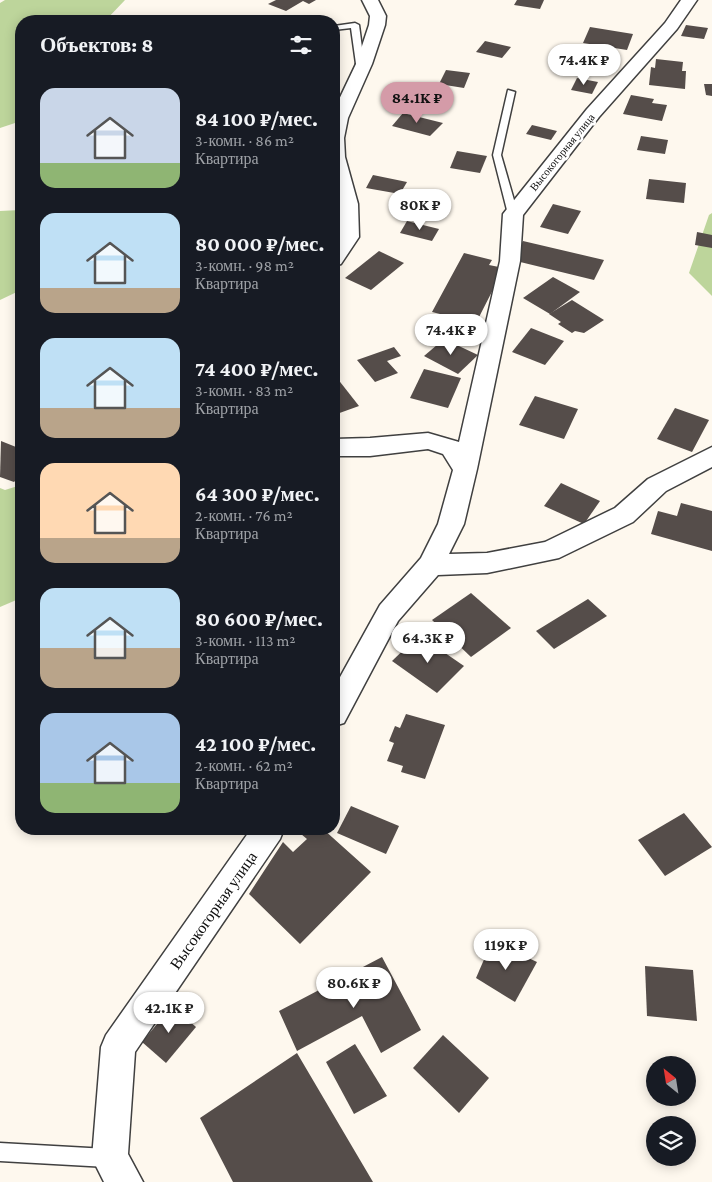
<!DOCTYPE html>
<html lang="ru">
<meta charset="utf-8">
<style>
:root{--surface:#171b24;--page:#20242c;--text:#f1f3f6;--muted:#9ea1a6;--accent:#d49ba8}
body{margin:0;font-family:"Crimson Pro",serif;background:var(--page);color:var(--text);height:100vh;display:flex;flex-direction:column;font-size:19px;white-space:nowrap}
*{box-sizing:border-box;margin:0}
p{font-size:16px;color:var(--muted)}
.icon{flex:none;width:28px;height:28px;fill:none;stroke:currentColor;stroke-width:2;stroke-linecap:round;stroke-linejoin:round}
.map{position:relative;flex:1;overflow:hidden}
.panel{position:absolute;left:15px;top:15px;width:325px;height:820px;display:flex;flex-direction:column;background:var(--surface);border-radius:20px;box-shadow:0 2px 12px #0003}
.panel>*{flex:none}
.needle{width:32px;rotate:330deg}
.buttons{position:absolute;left:646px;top:1056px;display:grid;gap:10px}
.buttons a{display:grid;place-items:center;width:50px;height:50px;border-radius:50%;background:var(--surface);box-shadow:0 2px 12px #0003;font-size:25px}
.price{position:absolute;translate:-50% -42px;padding:0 11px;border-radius:18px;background:#fff;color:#222;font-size:16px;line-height:32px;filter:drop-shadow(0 1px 2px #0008)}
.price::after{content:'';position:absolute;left:50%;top:30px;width:15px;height:11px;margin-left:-8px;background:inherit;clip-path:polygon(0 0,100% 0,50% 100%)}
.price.current{background:var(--accent);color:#111}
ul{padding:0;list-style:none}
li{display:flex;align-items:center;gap:15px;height:125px;padding:0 25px}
li span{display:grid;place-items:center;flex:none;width:140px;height:100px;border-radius:15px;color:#555}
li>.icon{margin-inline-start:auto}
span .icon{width:60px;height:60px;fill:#fffc;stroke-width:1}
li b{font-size:21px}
h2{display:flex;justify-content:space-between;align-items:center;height:60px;padding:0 25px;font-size:21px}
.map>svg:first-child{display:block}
.forest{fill:#bdd59b}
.building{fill:#554d4a}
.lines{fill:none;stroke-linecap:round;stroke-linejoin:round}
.lane-casing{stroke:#404040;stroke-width:3}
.street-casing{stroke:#404040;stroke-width:3}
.lane{fill:#fff;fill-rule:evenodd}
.street{fill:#fff;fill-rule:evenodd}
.labels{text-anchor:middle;stroke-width:5;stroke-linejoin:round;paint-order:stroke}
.far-street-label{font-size:11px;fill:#0d0d0d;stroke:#fff}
.near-street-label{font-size:16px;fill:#0d0d0d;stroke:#fff}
</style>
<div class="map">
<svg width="712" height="1182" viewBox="0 0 712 1182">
<rect width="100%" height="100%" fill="#fef8ee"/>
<g class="forest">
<path d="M5,0h120l-20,21h-84v100l-21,7v-125z"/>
<path d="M21,210v80l-21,10v-89z"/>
<path d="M712,213v83l-23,-23 20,-58z"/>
<path d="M21,485v113l-21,9v-119l5,2z"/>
</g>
<g class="building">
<path d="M276,0h40l-7,4 -6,-3 -17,10 -18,-7z"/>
<path d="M517,0h27l-4,9 -26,-4z"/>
<path d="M686,25l22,3 -4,11 -23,-3z"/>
<path d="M590,27l43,7 -6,16 -44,-7z"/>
<path d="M485,41l26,6 -9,11 -26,-6z"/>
<path d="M656,59l27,3 -1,9h4l-1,18 -36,-4 2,-18 4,1z"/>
<path d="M446,70l24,3 -6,15 -25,-4z"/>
<path d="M577,78l21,4 -6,12 -21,-4z"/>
<path d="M704,84h8v12l-6,-1z"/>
<path d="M631,95l23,4 -2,4 15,2 -5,16 -39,-7z"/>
<path d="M403,113l40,10 -13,13 -38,-10z"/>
<path d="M532,125l25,6 -6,9 -25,-6z"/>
<path d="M641,136l27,4 -3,14 -28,-4z"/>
<path d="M457,151l30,5 -7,17 -30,-5z"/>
<path d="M373,175l34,7 -7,12 -34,-6z"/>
<path d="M649,179l37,4 -2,20 -38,-4z"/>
<path d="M428,199l19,4 -5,11 -19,-4z"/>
<path d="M553,204l28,7 -13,23 -28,-7z"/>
<path d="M407,221l32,8 -7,12 -32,-8z"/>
<path d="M697,232l15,3v13l-17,-3z"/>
<path d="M523,241l81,19 -10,20 -82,-20z"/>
<path d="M379,251l25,12 -33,27 -26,-12z"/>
<path d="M464,253l28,7 -3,5 15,3 -28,55 -44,-11z"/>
<path d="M553,277l27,15 -30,22 -27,-16z"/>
<path d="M572,300l32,20 -20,13 -9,-2 -3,2 -14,-9 3,-2 -12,-8z"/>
<path d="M531,328l33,13 -19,24 -33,-13z"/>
<path d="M444,339l34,16 -20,19 -34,-18z"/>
<path d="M394,347l7,9 -14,5 11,12 -23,9 -18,-22z"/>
<path d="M424,369l37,9 -13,30 -38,-10z"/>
<path d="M337,378l22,28 -25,9v-36z"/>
<path d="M535,396l43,13 -14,30 -45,-14z"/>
<path d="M675,408l34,12 -17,32 -35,-13z"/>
<path d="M1,441l20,8v26l-7,7 -14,-5z"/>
<path d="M561,483l39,18 -16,23 -40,-18z"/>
<path d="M681,503l31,8v40l-61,-17 7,-23 19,5z"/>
<path d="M471,593l40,35 -40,29 -39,-37z"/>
<path d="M588,599l19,17 -53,33 -18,-18z"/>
<path d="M419,635l45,31 -27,27 -45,-32z"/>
<path d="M406,714l39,11 -20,54 -24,-7 2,-6 -16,-5 7,-18 -5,-2 6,-15 5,2z"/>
<path d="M351,806l48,20 -13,28 -49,-21z"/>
<path d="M684,813l28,34 -47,29 -27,-36z"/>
<path d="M295,829h28l48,43 -71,72 -51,-50 34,-52 10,10 14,-13z"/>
<path d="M492,941l45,21 -22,40 -39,-24z"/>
<path d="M382,957l39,73 -40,23 -19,-37 -65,35 -18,-40z"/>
<path d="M645,966l48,4 4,51 -50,-5z"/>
<path d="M172,1006l24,21 -30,36 -24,-21z"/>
<path d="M443,1035l46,43 -30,35 -46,-45z"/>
<path d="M355,1044l32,52 -33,18 -28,-52z"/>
<path d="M297,1053l53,90 23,39h-140l-33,-64z"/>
</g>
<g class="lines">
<g class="lane-casing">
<g id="lane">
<path d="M355,23l4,2 6,46 -4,2 -4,-2 -6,-43 -17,2v-4z"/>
<path d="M508,90l7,2 -14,63 17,59 -5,3 -5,-3 -15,-59z"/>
<path d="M0,1143l107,6 6,3 3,6 -3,6 -6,3 -107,-6z"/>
</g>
</g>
<g class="street-casing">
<g id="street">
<path d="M362,0h16l8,16 -1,9 -13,39 -24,54 -4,20 1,19 13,47 1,33 -18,27 -7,2v-21l5,-8 -1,-33 -4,-19v-75l22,-46 13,-39 1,-9z"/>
<path d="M681,0h16l-20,29 -78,88 -76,98 -3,46 -43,208 -13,55 -15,30 38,-1 58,-11 70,-34 33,-29 64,-32v20l-46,24 -33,31 -74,36 -72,15 -49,2 -40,46 -54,102 -10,3v-38l46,-83 41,-47 17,-34 15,-54 -10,-16 -15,-5 -58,7h-36v-17l36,-1 58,-5 31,9 41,-181 3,-47 84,-105 78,-86z"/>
<path d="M251,829h33l-4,10 -145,213 -7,102 15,28h-39l-12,-24 9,-111 5,-12z"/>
</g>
</g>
<use href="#lane" class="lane"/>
<use href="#street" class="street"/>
</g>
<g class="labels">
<g class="far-street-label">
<text transform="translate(562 152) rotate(-51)" y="4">Высокогорная улица</text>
</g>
<g class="near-street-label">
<text transform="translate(213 910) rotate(-55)" y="6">Высокогорная улица</text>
</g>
</g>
</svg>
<div class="buttons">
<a><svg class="needle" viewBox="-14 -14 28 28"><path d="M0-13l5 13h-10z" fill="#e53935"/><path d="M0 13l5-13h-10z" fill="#9ea1a6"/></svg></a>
<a><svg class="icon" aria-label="layers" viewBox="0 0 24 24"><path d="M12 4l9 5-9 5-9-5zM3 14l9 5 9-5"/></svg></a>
</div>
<b class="price" style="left:584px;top:86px">74.4K ₽</b>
<b class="price current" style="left:417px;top:124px">84.1K ₽</b>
<b class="price" style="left:420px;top:231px">80K ₽</b>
<b class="price" style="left:451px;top:356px">74.4K ₽</b>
<b class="price" style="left:428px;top:664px">64.3K ₽</b>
<b class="price" style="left:506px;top:971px">119K ₽</b>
<b class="price" style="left:354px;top:1009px">80.6K ₽</b>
<b class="price" style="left:169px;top:1034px">42.1K ₽</b>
<section class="panel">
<h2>Объектов: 8<svg class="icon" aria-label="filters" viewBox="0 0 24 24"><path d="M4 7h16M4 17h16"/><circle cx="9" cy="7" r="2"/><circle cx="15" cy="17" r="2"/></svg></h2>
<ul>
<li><span style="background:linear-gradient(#c9d6e8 75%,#8fb573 0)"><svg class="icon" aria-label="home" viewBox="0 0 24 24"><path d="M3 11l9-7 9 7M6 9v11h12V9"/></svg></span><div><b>84 100 ₽/мес.</b><p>3-комн. · 86 m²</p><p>Квартира</p></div></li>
<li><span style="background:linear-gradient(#bfe0f5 75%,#b9a48a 0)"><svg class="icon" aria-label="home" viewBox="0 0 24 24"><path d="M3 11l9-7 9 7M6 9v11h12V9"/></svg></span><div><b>80 000 ₽/мес.</b><p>3-комн. · 98 m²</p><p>Квартира</p></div></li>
<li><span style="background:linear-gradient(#bfe0f5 70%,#b9a48a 0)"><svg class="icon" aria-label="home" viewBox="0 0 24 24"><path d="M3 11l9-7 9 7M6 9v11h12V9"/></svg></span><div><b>74 400 ₽/мес.</b><p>3-комн. · 83 m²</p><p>Квартира</p></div></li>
<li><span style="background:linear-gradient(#ffd9b3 75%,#b9a48a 0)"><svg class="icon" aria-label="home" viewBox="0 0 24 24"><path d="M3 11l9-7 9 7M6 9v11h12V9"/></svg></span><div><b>64 300 ₽/мес.</b><p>2-комн. · 76 m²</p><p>Квартира</p></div></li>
<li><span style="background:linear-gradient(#bfe0f5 60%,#b9a48a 0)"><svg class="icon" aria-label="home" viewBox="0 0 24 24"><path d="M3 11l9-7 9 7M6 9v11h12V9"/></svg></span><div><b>80 600 ₽/мес.</b><p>3-комн. · 113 m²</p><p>Квартира</p></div></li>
<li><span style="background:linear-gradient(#a9c7e8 70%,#8fb573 0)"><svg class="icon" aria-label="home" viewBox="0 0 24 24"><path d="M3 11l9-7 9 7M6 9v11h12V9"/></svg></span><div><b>42 100 ₽/мес.</b><p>2-комн. · 62 m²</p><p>Квартира</p></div></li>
</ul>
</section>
</div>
